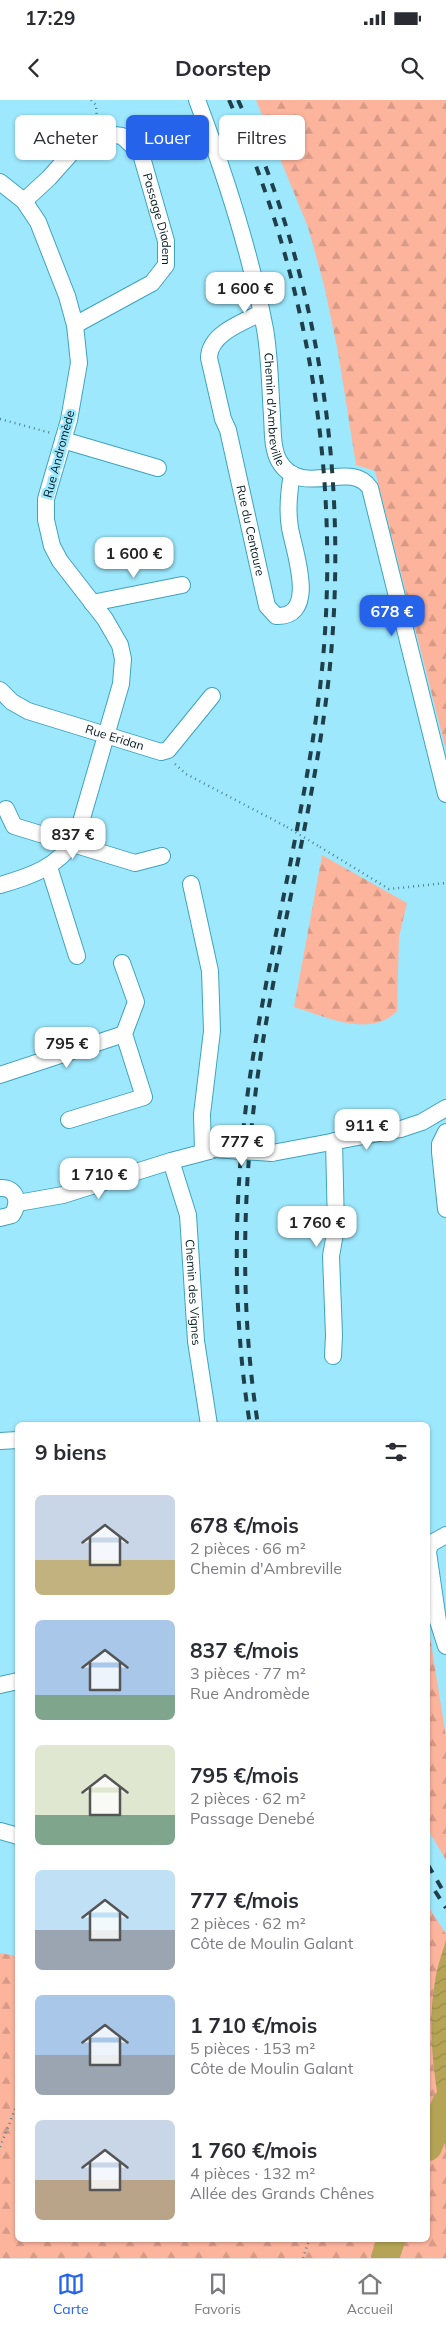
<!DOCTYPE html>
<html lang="fr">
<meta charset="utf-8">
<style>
:root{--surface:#fff;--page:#f7f7f7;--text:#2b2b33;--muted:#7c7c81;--line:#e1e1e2;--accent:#2563eb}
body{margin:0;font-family:Mulish,sans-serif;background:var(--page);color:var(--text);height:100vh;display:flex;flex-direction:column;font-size:19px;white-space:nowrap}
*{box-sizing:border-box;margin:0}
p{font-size:16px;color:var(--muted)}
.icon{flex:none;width:28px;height:28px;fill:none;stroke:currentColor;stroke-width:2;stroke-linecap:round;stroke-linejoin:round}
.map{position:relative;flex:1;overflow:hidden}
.drawer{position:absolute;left:15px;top:1322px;width:415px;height:820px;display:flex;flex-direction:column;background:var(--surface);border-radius:8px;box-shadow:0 1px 4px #0004}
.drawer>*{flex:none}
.hud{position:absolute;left:15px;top:15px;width:416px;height:45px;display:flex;gap:10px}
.price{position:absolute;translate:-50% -42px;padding:0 11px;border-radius:10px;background:#fff;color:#222;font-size:16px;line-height:32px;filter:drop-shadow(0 1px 2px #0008)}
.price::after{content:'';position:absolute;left:50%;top:30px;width:15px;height:11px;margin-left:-8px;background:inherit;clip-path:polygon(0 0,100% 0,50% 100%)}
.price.on{background:var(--accent);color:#fff}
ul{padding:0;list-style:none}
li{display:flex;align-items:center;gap:15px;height:125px;padding:0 20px}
li span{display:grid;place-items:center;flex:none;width:140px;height:100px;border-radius:8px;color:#555}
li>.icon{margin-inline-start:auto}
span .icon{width:60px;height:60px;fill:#fffc;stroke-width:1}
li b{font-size:21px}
h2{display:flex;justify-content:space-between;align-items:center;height:60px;padding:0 20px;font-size:21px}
.pill{padding:0 18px;border-radius:8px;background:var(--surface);box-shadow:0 1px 4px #0004;font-size:18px;line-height:45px}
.pill.on{background:var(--accent);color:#fff}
.status{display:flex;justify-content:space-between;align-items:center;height:35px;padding:0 25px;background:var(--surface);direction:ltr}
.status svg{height:14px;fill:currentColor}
header{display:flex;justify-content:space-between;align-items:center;height:65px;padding:0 20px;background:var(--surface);font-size:22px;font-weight:700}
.menu{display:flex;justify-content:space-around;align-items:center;height:70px;border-top:1px solid var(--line);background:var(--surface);font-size:14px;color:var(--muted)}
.menu a{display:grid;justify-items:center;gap:2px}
.menu .on{color:var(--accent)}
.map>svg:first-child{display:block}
.forest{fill:url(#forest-firs)}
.water{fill:url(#water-waves)}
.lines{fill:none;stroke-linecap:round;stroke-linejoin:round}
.river{stroke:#b5a455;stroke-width:28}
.minor-casing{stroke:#3fa3bd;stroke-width:18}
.path{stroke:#508291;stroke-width:2.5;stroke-dasharray:1 4;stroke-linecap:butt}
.minor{stroke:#fff;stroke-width:16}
.rail{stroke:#1f404b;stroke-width:4;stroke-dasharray:9 9;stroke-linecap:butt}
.minor-bridge-casing{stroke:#3fa3bd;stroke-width:18;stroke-linecap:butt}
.path-bridge{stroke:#508291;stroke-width:2.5;stroke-dasharray:1 4;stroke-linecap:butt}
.minor-bridge{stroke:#fff;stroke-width:16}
.labels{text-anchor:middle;stroke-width:5;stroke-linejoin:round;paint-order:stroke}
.street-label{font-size:12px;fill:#001820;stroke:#9de8fd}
</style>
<div class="status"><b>17:29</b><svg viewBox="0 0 49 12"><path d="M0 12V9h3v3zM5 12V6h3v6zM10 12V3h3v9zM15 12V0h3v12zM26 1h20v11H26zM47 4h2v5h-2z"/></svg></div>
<header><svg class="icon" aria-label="back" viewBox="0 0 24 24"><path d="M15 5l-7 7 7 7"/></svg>Doorstep<svg class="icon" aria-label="search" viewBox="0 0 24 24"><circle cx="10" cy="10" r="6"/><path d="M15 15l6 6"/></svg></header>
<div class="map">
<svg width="446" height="2158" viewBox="0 0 446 2158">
<defs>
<pattern id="forest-firs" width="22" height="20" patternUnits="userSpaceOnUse" patternTransform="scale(1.25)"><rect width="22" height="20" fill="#fdb49d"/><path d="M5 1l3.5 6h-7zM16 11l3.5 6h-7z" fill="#d79a87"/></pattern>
<pattern id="water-waves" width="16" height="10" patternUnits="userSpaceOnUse" patternTransform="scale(1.25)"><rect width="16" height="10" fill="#b5a455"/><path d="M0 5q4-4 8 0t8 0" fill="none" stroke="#9a8c4a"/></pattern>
</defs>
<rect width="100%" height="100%" fill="#9de8fd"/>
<g class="forest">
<path d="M256,0h190v650l-71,-279 -19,-6 -18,-113 -14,-67 -16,-58z"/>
<path d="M322,755l85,48 -8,34 -2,74c-27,28 -72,5 -103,-4z"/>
<path d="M429,1531l17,105v124l-18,-30v-198z"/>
<path d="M428,1806l18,28v324h-446v-305l17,3 1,284h410z"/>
</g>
<path class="water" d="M446,1840v211c-8,-56 -21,-113 -11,-170 2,-14 7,-27 11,-41z"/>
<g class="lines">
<g class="river">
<path d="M428,2047l18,-44"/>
<path d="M385,2158l6,-18"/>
</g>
<g class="minor-casing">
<g id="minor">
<path id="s1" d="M197,0c28,74 53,151 68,229 5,29 5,59 7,87 1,15 0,32 7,45 23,39 71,-3 91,27l76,306"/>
<path d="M0,82l24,19 14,21 29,74 8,29 4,38 -10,57 -23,79v21l6,26 8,15 45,58 15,26 3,14 -2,25 -45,155c-19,28 -44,37 -76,46"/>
<path id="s2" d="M24,101l25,-23 33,-37 17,-8 23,3 19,18 25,87v24l-14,18 -77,42"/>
<path id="s3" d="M261,213c-18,9 -52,21 -52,45l14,61 5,11 39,176 9,10c43,2 18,-65 14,-88 -3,-17 -1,-37 2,-54"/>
<path d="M63,340l95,28"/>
<path d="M92,503l90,-18"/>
<path id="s4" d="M0,590l12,12 16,9 133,41 7,-2 44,-54"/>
<path d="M6,709l8,17 121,37 27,-7"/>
<path d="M49,767l28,89"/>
<path d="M191,784l19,87 2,60 -10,83 1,37"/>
<path d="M0,975l124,-41"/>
<path d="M69,1020l75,-23 -20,-63 12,-32 -14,-39"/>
<path d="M446,1032l-6,12v8l6,57"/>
<path d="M272,1053l129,-24 21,-7 24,-14"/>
<path id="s5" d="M171,1061l17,54 8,126 13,84"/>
<path d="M0,1088c17,-1 20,15 12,27l-12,3"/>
<path d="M18,1103l45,-8 108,-34 42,-11"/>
<path d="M333,1256l1,-21 -3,-79 5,-28 -2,-87"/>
<path d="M0,1341l18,-1"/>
<path d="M446,1546l-8,-25 -10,-69 2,-8 16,-9"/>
<path d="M0,1585l18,-4"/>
<path d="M0,1731l18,5"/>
</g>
</g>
<g class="path">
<path d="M91,0l5,5 1,15"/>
<path d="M0,319l51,14"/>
<path d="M175,664l11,10 101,53"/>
<path d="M320,747l69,42 57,-6"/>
<path d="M0,2047l18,-45"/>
<path d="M303,2158l6,-18"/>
</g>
<use href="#minor" class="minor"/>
<g class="rail">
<path d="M229,0c82,183 114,389 91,588 -14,115 -42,226 -62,340 -24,131 -29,265 -8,397"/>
<path d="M238,0c86,188 115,404 87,608 -17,126 -51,248 -68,373 -15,114 -17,230 1,344"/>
<path d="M428,1765l18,31"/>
<path d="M435,1791l11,17"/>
</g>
<g class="minor-bridge-casing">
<path id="minor-bridge" d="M214,1049l58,4"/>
</g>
<path class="path-bridge" d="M287,727l33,20"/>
<use href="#minor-bridge" class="minor-bridge"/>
</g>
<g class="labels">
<g class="street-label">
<text dy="4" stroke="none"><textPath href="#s2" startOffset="219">Passage Diadem</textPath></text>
<text dy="4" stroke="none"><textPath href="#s1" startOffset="320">Chemin d'Ambreville</textPath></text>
<text transform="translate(59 354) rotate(-75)" y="4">Rue Andromède</text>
<text dy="4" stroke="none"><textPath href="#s3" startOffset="250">Rue du Centaure</textPath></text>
<text dy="4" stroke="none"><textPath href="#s4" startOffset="126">Rue Eridan</textPath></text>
<text dy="4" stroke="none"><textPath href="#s5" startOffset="134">Chemin des Vignes</textPath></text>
</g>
</g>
</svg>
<b class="price" style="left:245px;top:214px">1 600 €</b>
<b class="price" style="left:134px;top:479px">1 600 €</b>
<b class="price on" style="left:392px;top:537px">678 €</b>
<b class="price" style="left:73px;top:760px">837 €</b>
<b class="price" style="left:67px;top:969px">795 €</b>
<b class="price" style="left:367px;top:1051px">911 €</b>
<b class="price" style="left:242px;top:1067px">777 €</b>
<b class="price" style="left:99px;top:1100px">1 710 €</b>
<b class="price" style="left:317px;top:1148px">1 760 €</b>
<div class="hud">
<a class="pill">Acheter</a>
<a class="pill on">Louer</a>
<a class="pill">Filtres</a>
</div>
<section class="drawer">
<h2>9 biens<svg class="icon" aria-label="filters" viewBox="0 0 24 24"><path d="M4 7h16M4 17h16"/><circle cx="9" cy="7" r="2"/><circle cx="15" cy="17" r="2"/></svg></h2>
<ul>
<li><span style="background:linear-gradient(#c9d6e8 65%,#c2b280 0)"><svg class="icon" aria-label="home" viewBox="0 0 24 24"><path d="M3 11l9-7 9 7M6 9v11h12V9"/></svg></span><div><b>678 €/mois</b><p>2 pièces · 66 m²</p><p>Chemin d'Ambreville</p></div></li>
<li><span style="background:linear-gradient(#a9c7e8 75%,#7fa58c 0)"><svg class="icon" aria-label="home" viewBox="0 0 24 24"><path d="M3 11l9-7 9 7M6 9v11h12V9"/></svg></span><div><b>837 €/mois</b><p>3 pièces · 77 m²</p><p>Rue Andromède</p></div></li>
<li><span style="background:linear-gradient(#dfe7d0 70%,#7fa58c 0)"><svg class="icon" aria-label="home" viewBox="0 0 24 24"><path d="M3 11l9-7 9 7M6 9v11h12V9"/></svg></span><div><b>795 €/mois</b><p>2 pièces · 62 m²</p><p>Passage Denebé</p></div></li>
<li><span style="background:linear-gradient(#bfe0f5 60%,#9aa5b1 0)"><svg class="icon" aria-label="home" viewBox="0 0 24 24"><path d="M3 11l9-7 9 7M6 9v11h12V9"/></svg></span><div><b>777 €/mois</b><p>2 pièces · 62 m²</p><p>Côte de Moulin Galant</p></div></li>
<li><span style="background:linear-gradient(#a9c7e8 60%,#9aa5b1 0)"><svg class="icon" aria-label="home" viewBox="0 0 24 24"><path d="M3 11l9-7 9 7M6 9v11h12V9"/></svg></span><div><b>1 710 €/mois</b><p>5 pièces · 153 m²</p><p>Côte de Moulin Galant</p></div></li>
<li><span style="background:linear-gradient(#c9d6e8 60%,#b9a48a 0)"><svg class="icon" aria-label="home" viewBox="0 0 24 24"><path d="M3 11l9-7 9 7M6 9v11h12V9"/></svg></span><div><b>1 760 €/mois</b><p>4 pièces · 132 m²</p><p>Allée des Grands Chênes</p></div></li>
</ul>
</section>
</div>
<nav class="menu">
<a class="on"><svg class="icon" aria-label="map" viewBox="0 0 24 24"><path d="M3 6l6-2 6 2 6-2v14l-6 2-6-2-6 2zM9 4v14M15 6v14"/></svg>Carte</a>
<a><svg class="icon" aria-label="saved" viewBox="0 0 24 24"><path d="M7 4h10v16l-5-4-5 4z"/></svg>Favoris</a>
<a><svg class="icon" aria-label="home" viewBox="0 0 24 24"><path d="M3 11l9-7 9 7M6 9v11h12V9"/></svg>Accueil</a>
</nav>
